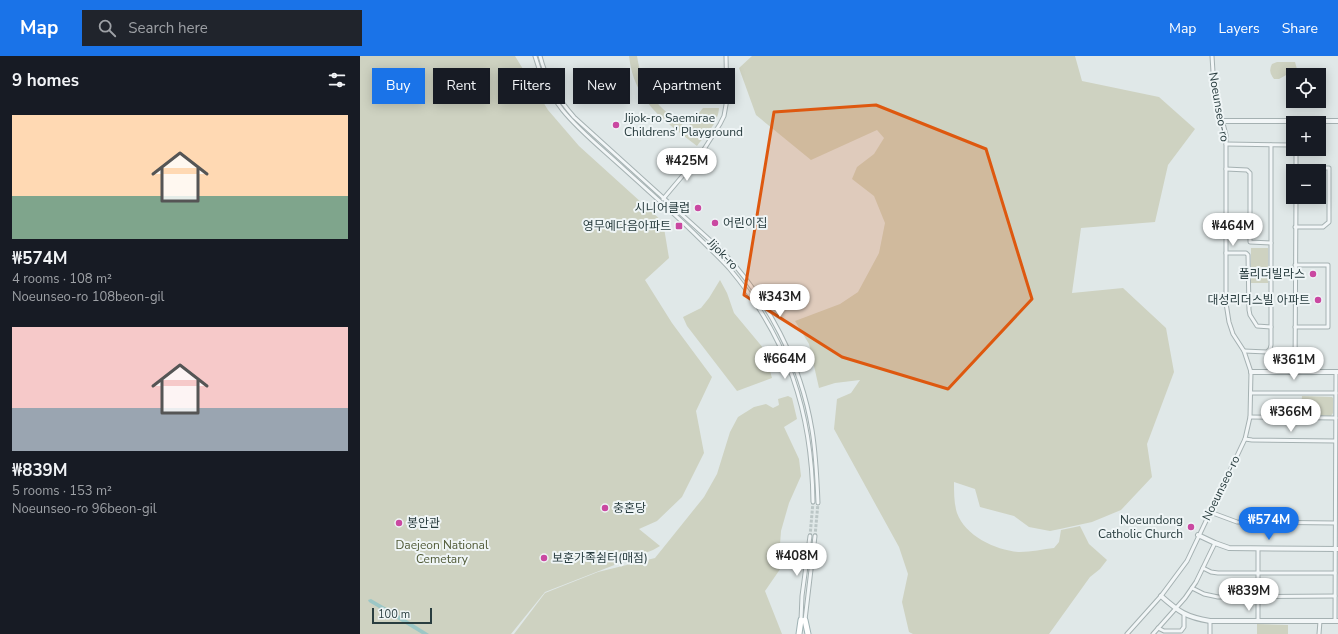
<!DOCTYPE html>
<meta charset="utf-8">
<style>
:root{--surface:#171b24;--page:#20242c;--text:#f1f3f6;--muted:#9ea1a6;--accent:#1a73e8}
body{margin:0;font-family:"Nunito Sans","Noto Sans KR",sans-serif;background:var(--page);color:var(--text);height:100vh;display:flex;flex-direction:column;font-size:15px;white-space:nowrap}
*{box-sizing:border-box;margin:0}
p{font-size:13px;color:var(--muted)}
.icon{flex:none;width:22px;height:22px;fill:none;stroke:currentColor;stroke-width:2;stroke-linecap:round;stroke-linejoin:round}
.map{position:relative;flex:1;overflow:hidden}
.side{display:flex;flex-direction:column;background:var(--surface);width:360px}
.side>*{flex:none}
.guide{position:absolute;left:12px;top:12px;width:380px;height:36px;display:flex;gap:8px}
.fabs{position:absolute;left:926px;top:12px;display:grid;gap:8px}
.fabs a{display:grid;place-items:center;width:40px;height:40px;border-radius:0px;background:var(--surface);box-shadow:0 2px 10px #0003;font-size:20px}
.scale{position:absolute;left:12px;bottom:10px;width:60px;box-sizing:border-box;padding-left:4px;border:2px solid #293d3f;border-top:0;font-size:11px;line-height:14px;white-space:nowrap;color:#293d3f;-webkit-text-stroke:3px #eff5f6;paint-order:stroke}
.price{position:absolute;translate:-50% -34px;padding:0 9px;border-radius:14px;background:#fff;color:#222;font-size:13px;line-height:26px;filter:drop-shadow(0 1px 2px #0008)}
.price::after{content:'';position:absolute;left:50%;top:24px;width:12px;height:9px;margin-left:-6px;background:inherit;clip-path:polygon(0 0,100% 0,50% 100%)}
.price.selected{background:var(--accent);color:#fff}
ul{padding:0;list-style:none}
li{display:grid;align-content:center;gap:8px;height:212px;padding:0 12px}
li span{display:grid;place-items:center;height:124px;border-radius:0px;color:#555}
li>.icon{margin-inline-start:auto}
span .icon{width:72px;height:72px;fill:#fffc;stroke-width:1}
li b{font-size:17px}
h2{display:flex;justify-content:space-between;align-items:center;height:48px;padding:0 12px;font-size:17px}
.pill{padding:0 14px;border-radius:0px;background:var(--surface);box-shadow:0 2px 10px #0003;font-size:14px;line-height:36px}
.pill.selected{background:var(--accent);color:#fff}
header{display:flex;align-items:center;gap:24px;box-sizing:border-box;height:56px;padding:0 20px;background:var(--accent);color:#fff}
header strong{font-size:19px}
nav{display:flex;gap:22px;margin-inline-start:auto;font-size:14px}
.search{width:280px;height:36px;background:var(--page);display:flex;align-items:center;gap:10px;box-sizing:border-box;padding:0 14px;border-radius:0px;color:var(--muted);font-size:15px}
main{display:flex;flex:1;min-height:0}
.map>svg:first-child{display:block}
.green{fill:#ced2c1}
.water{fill:#9cc7c6}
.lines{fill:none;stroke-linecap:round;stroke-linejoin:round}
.minor-tunnel{stroke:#bbc6c6;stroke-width:3;stroke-dasharray:3 1.5;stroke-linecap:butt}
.minor-casing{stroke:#a5b1b2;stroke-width:5}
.tertiary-casing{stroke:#a5b1b2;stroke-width:6}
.primary-casing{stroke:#9fb2b4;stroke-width:7}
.minor{stroke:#f2f6f7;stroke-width:3}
.tertiary{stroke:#f2f6f7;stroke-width:4}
.primary{stroke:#fff;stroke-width:5}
.marked{fill:#de580f;fill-opacity:0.2;stroke:#de580f;stroke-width:3;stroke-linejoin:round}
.poi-dot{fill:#ca48a1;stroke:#eff5f6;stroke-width:1.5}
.labels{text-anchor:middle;stroke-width:4;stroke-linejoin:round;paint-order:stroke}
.street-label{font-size:12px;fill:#293d3f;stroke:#eff5f6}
.poi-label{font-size:12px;fill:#293d3f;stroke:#eff5f6;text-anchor:start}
.park-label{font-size:12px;fill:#505a37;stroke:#eff5f6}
</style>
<header>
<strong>Map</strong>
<div class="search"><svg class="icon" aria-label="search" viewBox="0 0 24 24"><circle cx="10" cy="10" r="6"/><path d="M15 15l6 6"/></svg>Search here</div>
<nav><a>Map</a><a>Layers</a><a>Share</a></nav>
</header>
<main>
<section class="side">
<h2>9 homes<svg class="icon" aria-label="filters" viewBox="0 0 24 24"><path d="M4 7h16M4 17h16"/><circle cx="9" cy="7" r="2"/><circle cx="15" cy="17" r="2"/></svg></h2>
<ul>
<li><span style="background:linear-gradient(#ffd9b3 65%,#7fa58c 0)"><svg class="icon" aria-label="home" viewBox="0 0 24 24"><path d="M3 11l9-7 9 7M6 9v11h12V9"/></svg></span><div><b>₩574M</b><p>4 rooms · 108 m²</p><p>Noeunseo-ro 108beon-gil</p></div></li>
<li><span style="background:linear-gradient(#f6c9c9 65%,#9aa5b1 0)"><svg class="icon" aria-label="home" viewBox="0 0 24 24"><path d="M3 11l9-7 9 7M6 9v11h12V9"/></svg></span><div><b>₩839M</b><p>5 rooms · 153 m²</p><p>Noeunseo-ro 96beon-gil</p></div></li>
</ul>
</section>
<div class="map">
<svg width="978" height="578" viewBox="0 0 978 578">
<rect width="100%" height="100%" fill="#e0e8e8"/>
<g class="green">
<path d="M0,0h155l33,54 31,36 84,76 6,36 -24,22 27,43 40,54 -16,34 8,42 -22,44 -25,24 -18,8 21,17 -7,4 -108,42 -34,42h-151z"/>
<path d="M269,0h8c6,38 20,50 50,72l16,-20h16c-1,16 -13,26 -22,38 -33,-26 -63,-44 -68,-90z"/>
<path d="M392,0h323l7,25 77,16 36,32 -27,36 -13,57 -74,6 -9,65 51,-5 43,40 8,44 -27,72 5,33 -31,33 -29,12 -32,7 -10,2 -21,-4 -15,-11 -34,-9 -5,-18 -21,-7c0,10 0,22 3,31 8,23 40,38 63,39 11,0 24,-3 34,-4l5,-6 2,-12 19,-4 9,18 18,16 -7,9 -10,8 -41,57h-136l-4,-2 -7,-30 6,-28 -9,-27 -65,-118 3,-30 14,-6 9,-13 -25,3 -16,5 -10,-44 -14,-23 45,-17 18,-12 21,-39 6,-30 -11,-27 -22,-17 5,-12 17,-13 10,-16 -7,-8 -66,30 -55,-45 -17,-47z"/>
<path d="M917,6h18l2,7 -18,10h-5c-4,-5 -5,-9 -2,-15z"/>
<rect x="891" y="192" width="17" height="35"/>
<path d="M360,224l7,13 7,20 30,36 8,29 -35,13 -50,-65 -4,-9 18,-9 8,-10z"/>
<path d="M428,340l4,2 5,21 -13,8 15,32 2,17 -12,27 -8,28 -2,27 6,4 -20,29 17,43h-268l31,-41 53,-21 57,-14 49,-61 13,-23 13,-42 8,-15 16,-10 12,-3 7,4 6,-3 -1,-6z"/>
<path d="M942,340l30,1 1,1v15l-2,3 -30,-1z"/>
<path d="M897,568l31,1v9h-31z"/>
</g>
<path class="water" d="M11,543l26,15 32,20h-7l-53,-32 -1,-2z"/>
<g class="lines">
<g class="minor-tunnel">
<path d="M450,480l3,-34"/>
<path d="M455,480l3,-33"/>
</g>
<g class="minor-casing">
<g id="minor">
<path d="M175,0c14,53 50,77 88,112 24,22 49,43 72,66 11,11 23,22 34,34 59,70 83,144 84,234"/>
<path d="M180,0c6,24 18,43 34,61l147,133c47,49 80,113 91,180 4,24 5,48 6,73"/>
<path d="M866,88l67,1"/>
<path d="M341,98l4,4"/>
<path d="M866,113l21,1 3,3v69l21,1"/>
<path d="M936,115v-22"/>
<path d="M303,143l38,-45 19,-30 4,-8 3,-17 -1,-43"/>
<path d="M935,171h28l6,-5v-54h-33"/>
<path d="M866,197h20l2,2 1,55 1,5 7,11 14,1"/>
<path d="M935,271h33v-62h-33"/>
<path d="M884,295l23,1 3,-3 1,-4v-200"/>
<path d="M935,317l1,-176"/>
<path d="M891,337h85"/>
<path d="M890,361l86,1"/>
<path d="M885,383l7,1 83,1"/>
<path d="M850,456l27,10 98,1"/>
<path d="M843,512l8,4 7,1h117"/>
<path d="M832,532l12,6 14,3 117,-1"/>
<path d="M441,564l1,-24 8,-60"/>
<path d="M445,564l10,-84"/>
<path d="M898,564v-71"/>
<path d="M850,565v13"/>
<path d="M975,565l1,-249"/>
<path d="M798,572l6,3h17l3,-4v-12"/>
<path d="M767,578l34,-38 26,-35 58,-122 5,-22 1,-45 -7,-21 -11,-17 -4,-12 -3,-19v-168l-12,-47 -2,-32"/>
<path d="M793,578l32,-36 11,-16 19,-39"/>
<path d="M959,578l1,-13"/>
</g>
</g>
<g class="tertiary-casing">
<g id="tertiary">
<path d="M862,65h116"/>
<path d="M891,316h87"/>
<path d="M838,479l17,8 14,5 109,1"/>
<path d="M801,540c18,16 25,21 49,25h128"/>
</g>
</g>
<g class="primary-casing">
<g id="primary">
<path d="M445,564l3,14"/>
<path d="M439,578l2,-14"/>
</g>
</g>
<use href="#minor" class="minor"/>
<use href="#tertiary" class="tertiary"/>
<use href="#primary" class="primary"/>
</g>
<path class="marked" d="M516,49l110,44 46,150 -84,90 -106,-32 -98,-62 30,-183z"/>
<g class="poi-dot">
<circle cx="256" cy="69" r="4"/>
<circle cx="338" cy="152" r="4"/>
<circle cx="355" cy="167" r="4"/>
<rect x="315" y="166" width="8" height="8" rx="2"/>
<circle cx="953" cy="218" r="4"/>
<circle cx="958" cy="244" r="4"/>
<circle cx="245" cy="452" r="4"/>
<circle cx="39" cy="467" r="4"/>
<circle cx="831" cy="471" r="4"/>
<circle cx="184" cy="502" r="4"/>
</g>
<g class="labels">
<g class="street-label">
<text transform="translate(859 51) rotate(80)" y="4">Noeunseo-ro</text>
<text transform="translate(363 198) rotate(46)" y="4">Jijok-ro</text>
<text transform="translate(861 432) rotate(-64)" y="4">Noeunseo-ro</text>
</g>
<g class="poi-label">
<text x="264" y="66">Jijok-ro Saemirae<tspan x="264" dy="14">Childrens' Playground</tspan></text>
<text x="330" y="156" text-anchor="end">시니어클럽</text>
<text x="363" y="171">어린이집</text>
<text x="311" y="174" text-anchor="end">영무예다음아파트</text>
<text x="945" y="222" text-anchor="end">폴리더빌라스</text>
<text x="950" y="248" text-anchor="end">대성리더스빌 아파트</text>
<text x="253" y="456">충혼당</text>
<text x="823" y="468" text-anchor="end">Noeundong<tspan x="823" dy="14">Catholic Church</tspan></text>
<text x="47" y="471">봉안관</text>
<text x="192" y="506">보훈가족쉼터(매점)</text>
</g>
<g class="park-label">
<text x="82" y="493">Daejeon National<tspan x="82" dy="14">Cemetary</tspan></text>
</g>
</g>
</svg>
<div class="fabs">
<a><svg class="icon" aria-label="locate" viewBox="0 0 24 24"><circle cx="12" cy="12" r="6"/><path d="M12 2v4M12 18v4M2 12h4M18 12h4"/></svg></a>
<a>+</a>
<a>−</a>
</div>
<div class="scale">100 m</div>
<b class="price" style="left:327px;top:126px">₩425M</b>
<b class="price" style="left:873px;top:191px">₩464M</b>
<b class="price" style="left:420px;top:262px">₩343M</b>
<b class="price" style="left:425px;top:324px">₩664M</b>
<b class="price" style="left:934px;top:325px">₩361M</b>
<b class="price" style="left:931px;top:377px">₩366M</b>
<b class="price selected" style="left:909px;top:485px">₩574M</b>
<b class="price" style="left:437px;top:521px">₩408M</b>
<b class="price" style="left:889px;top:556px">₩839M</b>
<div class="guide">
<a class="pill selected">Buy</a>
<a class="pill">Rent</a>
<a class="pill">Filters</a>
<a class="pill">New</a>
<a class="pill">Apartment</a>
</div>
</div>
</main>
